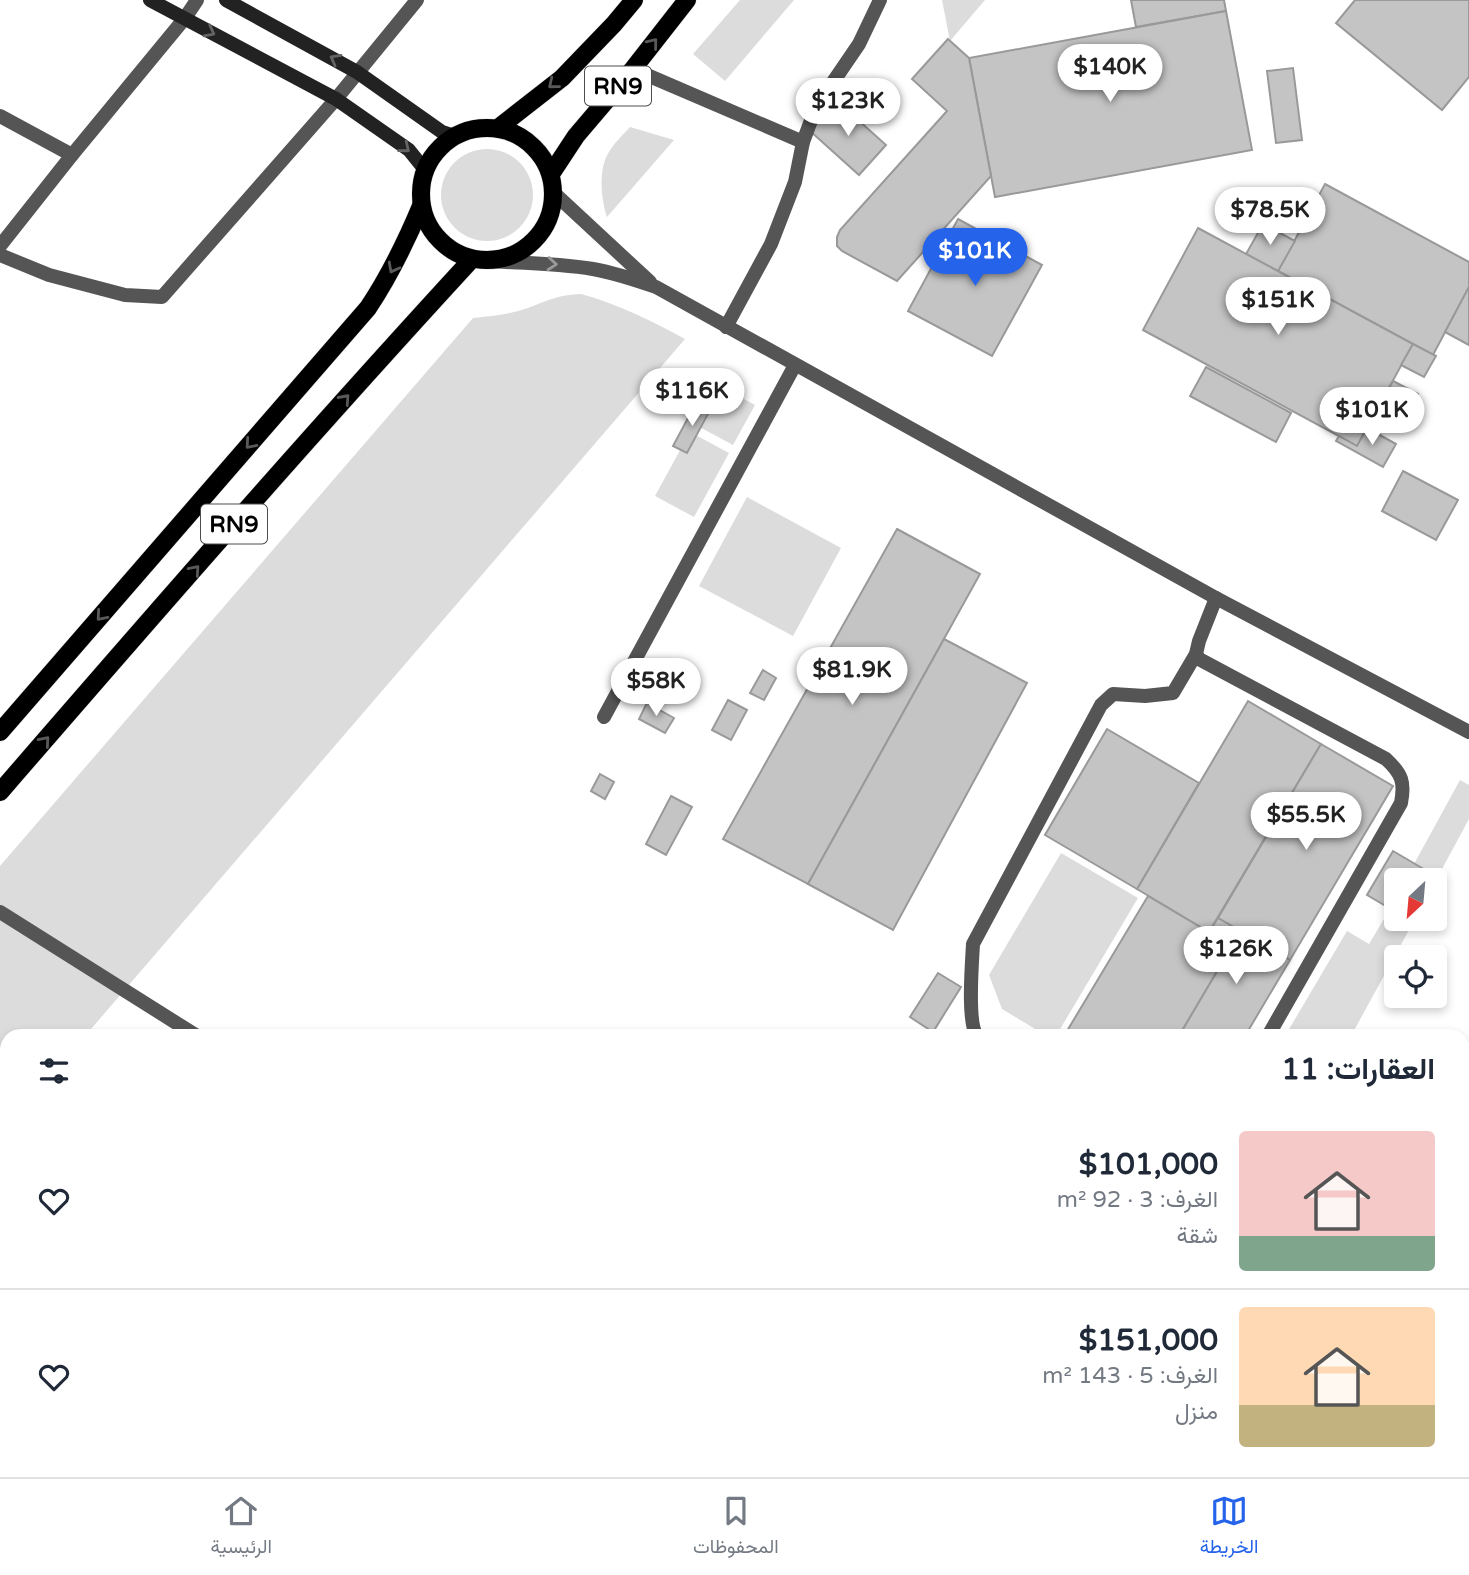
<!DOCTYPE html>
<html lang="ar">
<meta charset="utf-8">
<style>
:root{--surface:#fff;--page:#f2f2f3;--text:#1f2937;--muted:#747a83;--line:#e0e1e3;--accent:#2563eb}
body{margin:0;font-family:"Varela Round",Vazirmatn,sans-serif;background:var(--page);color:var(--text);direction:rtl;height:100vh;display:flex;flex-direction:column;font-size:26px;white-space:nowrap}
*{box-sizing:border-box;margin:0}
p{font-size:23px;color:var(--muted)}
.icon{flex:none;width:38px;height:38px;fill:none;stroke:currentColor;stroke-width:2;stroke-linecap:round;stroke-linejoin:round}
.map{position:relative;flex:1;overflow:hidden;direction:ltr}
.sheet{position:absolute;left:0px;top:1029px;width:1470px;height:448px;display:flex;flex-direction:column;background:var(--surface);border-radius:21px 21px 0 0;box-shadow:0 4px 10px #0003;direction:rtl}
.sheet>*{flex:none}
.needle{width:46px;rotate:206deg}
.tools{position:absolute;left:1384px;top:868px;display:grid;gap:14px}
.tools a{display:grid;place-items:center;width:63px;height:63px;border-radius:7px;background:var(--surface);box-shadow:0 4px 10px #0003;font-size:35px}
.price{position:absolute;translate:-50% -60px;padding:0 16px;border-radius:24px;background:#fff;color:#222;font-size:23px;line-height:46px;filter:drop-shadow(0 2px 4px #0008)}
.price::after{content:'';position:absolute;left:50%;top:42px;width:21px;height:16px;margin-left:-10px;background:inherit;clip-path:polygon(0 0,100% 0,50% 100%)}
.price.active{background:var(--accent);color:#fff}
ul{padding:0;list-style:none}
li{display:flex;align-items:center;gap:21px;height:175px;padding:0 35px}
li+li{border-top:2px solid var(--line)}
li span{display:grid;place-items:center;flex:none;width:196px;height:140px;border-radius:7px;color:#555}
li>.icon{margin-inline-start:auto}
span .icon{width:84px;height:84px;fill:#fffc;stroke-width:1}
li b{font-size:30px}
h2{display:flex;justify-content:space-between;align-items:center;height:84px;padding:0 35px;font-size:30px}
.tabs{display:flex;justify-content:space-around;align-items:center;height:98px;border-top:2px solid var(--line);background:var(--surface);font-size:19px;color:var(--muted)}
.tabs a{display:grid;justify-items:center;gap:4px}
.tabs .active{color:var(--accent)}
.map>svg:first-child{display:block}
.green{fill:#dcdcdc}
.building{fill:#c4c4c4;stroke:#999;stroke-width:2}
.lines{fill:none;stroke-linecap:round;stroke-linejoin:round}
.primary-casing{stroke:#dbdbdb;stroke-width:19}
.service{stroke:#555;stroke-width:14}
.minor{stroke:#555;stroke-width:14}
.tertiary{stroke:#555;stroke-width:14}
.secondary{stroke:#222;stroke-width:14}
.primary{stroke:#000;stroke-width:18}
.oneway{stroke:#646464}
.oneway2{stroke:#595959}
.oneway3{stroke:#999}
.labels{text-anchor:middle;stroke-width:7;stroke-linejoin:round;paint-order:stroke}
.shield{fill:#fff;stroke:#4c4c4c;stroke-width:2}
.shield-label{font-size:23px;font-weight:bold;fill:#000}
</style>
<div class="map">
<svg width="1469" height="1477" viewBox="0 0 1469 1477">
<rect width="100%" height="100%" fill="#fff"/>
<g class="green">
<path d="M740,0h54l-69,81 -32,-27z"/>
<path d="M942,0h43l-35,41z"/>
<path d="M630,127l44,13 -67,77c-6,-18 -9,-49 2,-65 5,-9 14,-17 21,-25z"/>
<circle cx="487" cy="195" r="46"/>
<path d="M581,294c37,10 71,27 104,45l-600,697h-78v57l-7,-6v-221l473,-548c19,-2 38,-4 55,-10 21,-8 30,-13 53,-14z"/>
<path d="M716,384l39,21 -22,40 -39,-21z"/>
<path d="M690,432l39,21 -35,64 -39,-21z"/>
<path d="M747,497l94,51 -48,88 -94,-50z"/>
<path d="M1460,780l9,5v34l-34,63v-2h-20l7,-12 -8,-4z"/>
<path d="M1061,853l77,45 -82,138h-9l-45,-27 -13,-34z"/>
<path d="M1390,909l6,2v8h19l-64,117h-66l62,-105 22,13z"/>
</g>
<g class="building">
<path d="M1131,0h93l2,11 -90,16z"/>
<path d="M1355,0h114v77l-27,33 -106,-87z"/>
<path d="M1226,11l26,139 -257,47 -26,-139z"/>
<path d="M948,39l21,19 22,118 -94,105 -55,-30 -5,-5v-9l3,-7 107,-119 -35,-32z"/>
<path d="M1293,68l9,72 -26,3 -9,-72z"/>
<path d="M837,101l49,44 -27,30 -49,-44z"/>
<path d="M1325,184l144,78v25l-36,68 -155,-84z"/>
<path d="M958,219l84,46 -50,91 -84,-45z"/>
<path d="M1263,224l32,17 -17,30 -32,-17z"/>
<path d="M1198,228l215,116 -56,102 -214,-116z"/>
<path d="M1469,287v58l-24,-13z"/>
<path d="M1413,344l23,12 -12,21 -23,-12z"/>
<path d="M1206,367l85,46 -15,29 -86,-46z"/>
<path d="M1393,381l25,13 -12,23 -25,-14z"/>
<path d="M696,403l14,7 -23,43 -14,-7z"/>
<path d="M1367,428l29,16 -13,23 -47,-26 3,-5 18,10z"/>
<path d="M1403,471l55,29 -22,40 -54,-29z"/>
<path d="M897,529l83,45 -172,310 -85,-45z"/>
<path d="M944,639l83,44 -134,247 -85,-46z"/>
<path d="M763,670l13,8 -12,22 -14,-7z"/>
<path d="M728,700l19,10 -16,30 -19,-10z"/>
<path d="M1248,701l73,43 -112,188 -72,-43z"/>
<path d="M647,703l27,15 -9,15 -26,-14z"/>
<path d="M1107,729l92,54 -62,106 -92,-54z"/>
<path d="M1321,744l72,42 -103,174 -72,-42z"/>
<path d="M600,774l14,8 -9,17 -14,-8z"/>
<path d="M671,796l21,11 -26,48 -20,-11z"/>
<path d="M1393,851l29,17 -7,12h-19v32l-29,-17z"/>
<path d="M1148,896l84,50 -53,90h-115z"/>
<path d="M1218,918l72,42 -45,76h-66l53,-90 -23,-14z"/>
<path d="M938,973l23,14 -28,45 -23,-15z"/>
<path d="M266,1470h379l17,7h-379z"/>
<path d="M732,1470h199l-5,7h-183z"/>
<path d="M931,1470h117l-4,7h-118z"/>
<path d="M1048,1470h51l12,7h-67z"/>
</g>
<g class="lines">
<g class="primary-casing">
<g id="primary">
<circle cx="487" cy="194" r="66"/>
<path d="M498,128l64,-50 52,-54 20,-24"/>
<path d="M551,174l25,-38 57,-67 54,-69"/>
<path d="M0,732l368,-424c22,-33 38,-66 53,-102"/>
<path d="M0,792c155,-179 311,-358 472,-533"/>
</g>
</g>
<g class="service">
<path d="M633,69l170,73"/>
<path d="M726,327l45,-83 24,-62 8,-40 13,-35 43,-63 21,-44"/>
<path d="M1196,654l3,5 187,100c16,15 19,23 15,44l-133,233"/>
<path d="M604,717l191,-352"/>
<path d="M0,912l197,124"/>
<path d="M977,1036c-10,-13 -5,-73 -4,-92l128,-239 12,-11 32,2 28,-3 23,-39 3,-13 17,-43"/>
<path d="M1365,1470l13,7"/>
<path d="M1277,1477l4,-7"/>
</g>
<g class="minor">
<path d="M0,116l72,39"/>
<path d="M0,246l72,-91 113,-137 12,-18"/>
<path d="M0,255l49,20 76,20 37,2 174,-198 81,-99"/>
</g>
<g class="tertiary">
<path d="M554,193l96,89"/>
<path d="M484,261c36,2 73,2 109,8 22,4 43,11 63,18l560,311 253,134"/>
</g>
<g class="secondary">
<path d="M150,0l186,99 73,51 16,20"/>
<path d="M226,0l131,72 85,60 12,4"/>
</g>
<use href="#primary" class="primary"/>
</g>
<defs><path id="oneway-chevron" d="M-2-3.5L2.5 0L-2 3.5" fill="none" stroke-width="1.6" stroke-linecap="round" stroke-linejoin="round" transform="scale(1.75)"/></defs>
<g class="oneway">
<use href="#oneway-chevron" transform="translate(210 32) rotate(28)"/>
<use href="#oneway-chevron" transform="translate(335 59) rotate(-151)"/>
<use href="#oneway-chevron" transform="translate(405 148) rotate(39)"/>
</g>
<g class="oneway2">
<use href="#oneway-chevron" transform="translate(653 43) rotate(-51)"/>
<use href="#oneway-chevron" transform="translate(553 84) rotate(141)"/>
<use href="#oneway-chevron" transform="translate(393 268) rotate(118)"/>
<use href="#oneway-chevron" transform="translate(345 399) rotate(-48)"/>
<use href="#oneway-chevron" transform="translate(250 444) rotate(131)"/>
<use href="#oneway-chevron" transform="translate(195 570) rotate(-49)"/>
<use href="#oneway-chevron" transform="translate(101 616) rotate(131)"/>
<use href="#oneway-chevron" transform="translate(45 741) rotate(-49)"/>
</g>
<use class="oneway3" href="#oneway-chevron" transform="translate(552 264) rotate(5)"/>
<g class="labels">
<g class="shield">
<rect x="585" y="66.5" width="66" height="39" rx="5"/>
<rect x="201" y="504.5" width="66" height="39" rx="5"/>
</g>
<g class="shield-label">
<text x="618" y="94">RN9</text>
<text x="234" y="532">RN9</text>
</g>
</g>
</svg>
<div class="tools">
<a><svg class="needle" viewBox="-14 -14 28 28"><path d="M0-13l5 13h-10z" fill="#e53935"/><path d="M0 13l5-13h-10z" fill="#747a83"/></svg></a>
<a><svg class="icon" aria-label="locate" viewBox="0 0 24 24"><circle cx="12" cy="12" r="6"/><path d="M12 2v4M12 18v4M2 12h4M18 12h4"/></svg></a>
</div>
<b class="price" style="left:1110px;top:104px">$140K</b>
<b class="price" style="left:848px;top:138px">$123K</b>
<b class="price" style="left:1270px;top:247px">$78.5K</b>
<b class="price active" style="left:975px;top:288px">$101K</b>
<b class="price" style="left:1278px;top:337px">$151K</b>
<b class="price" style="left:692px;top:428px">$116K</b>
<b class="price" style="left:1372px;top:447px">$101K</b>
<b class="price" style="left:852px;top:707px">$81.9K</b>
<b class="price" style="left:656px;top:718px">$58K</b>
<b class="price" style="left:1306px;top:852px">$55.5K</b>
<b class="price" style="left:1236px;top:986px">$126K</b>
<section class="sheet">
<h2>العقارات: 11<svg class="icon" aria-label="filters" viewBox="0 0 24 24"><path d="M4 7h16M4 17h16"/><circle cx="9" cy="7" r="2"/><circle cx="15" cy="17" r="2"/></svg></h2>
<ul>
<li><span style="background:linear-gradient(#f6c9c9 75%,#7fa58c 0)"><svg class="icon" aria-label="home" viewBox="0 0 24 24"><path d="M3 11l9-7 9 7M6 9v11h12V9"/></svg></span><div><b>$101,000</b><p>الغرف: 3 · 92 m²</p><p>شقة</p></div><svg class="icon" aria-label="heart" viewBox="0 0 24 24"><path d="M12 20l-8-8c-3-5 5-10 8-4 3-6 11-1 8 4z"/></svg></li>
<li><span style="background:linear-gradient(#ffd9b3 70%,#c2b280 0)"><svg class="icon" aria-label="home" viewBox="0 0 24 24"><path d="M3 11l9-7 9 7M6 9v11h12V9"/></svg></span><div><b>$151,000</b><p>الغرف: 5 · 143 m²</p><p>منزل</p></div><svg class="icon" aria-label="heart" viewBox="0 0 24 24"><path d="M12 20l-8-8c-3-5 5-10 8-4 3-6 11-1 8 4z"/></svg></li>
</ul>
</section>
</div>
<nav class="tabs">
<a class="active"><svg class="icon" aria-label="map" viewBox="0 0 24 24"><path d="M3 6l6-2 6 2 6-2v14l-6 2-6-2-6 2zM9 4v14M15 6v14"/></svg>الخريطة</a>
<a><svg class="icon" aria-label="saved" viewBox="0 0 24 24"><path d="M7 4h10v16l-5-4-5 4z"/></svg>المحفوظات</a>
<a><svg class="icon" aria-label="home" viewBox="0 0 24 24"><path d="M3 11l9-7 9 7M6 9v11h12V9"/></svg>الرئيسية</a>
</nav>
